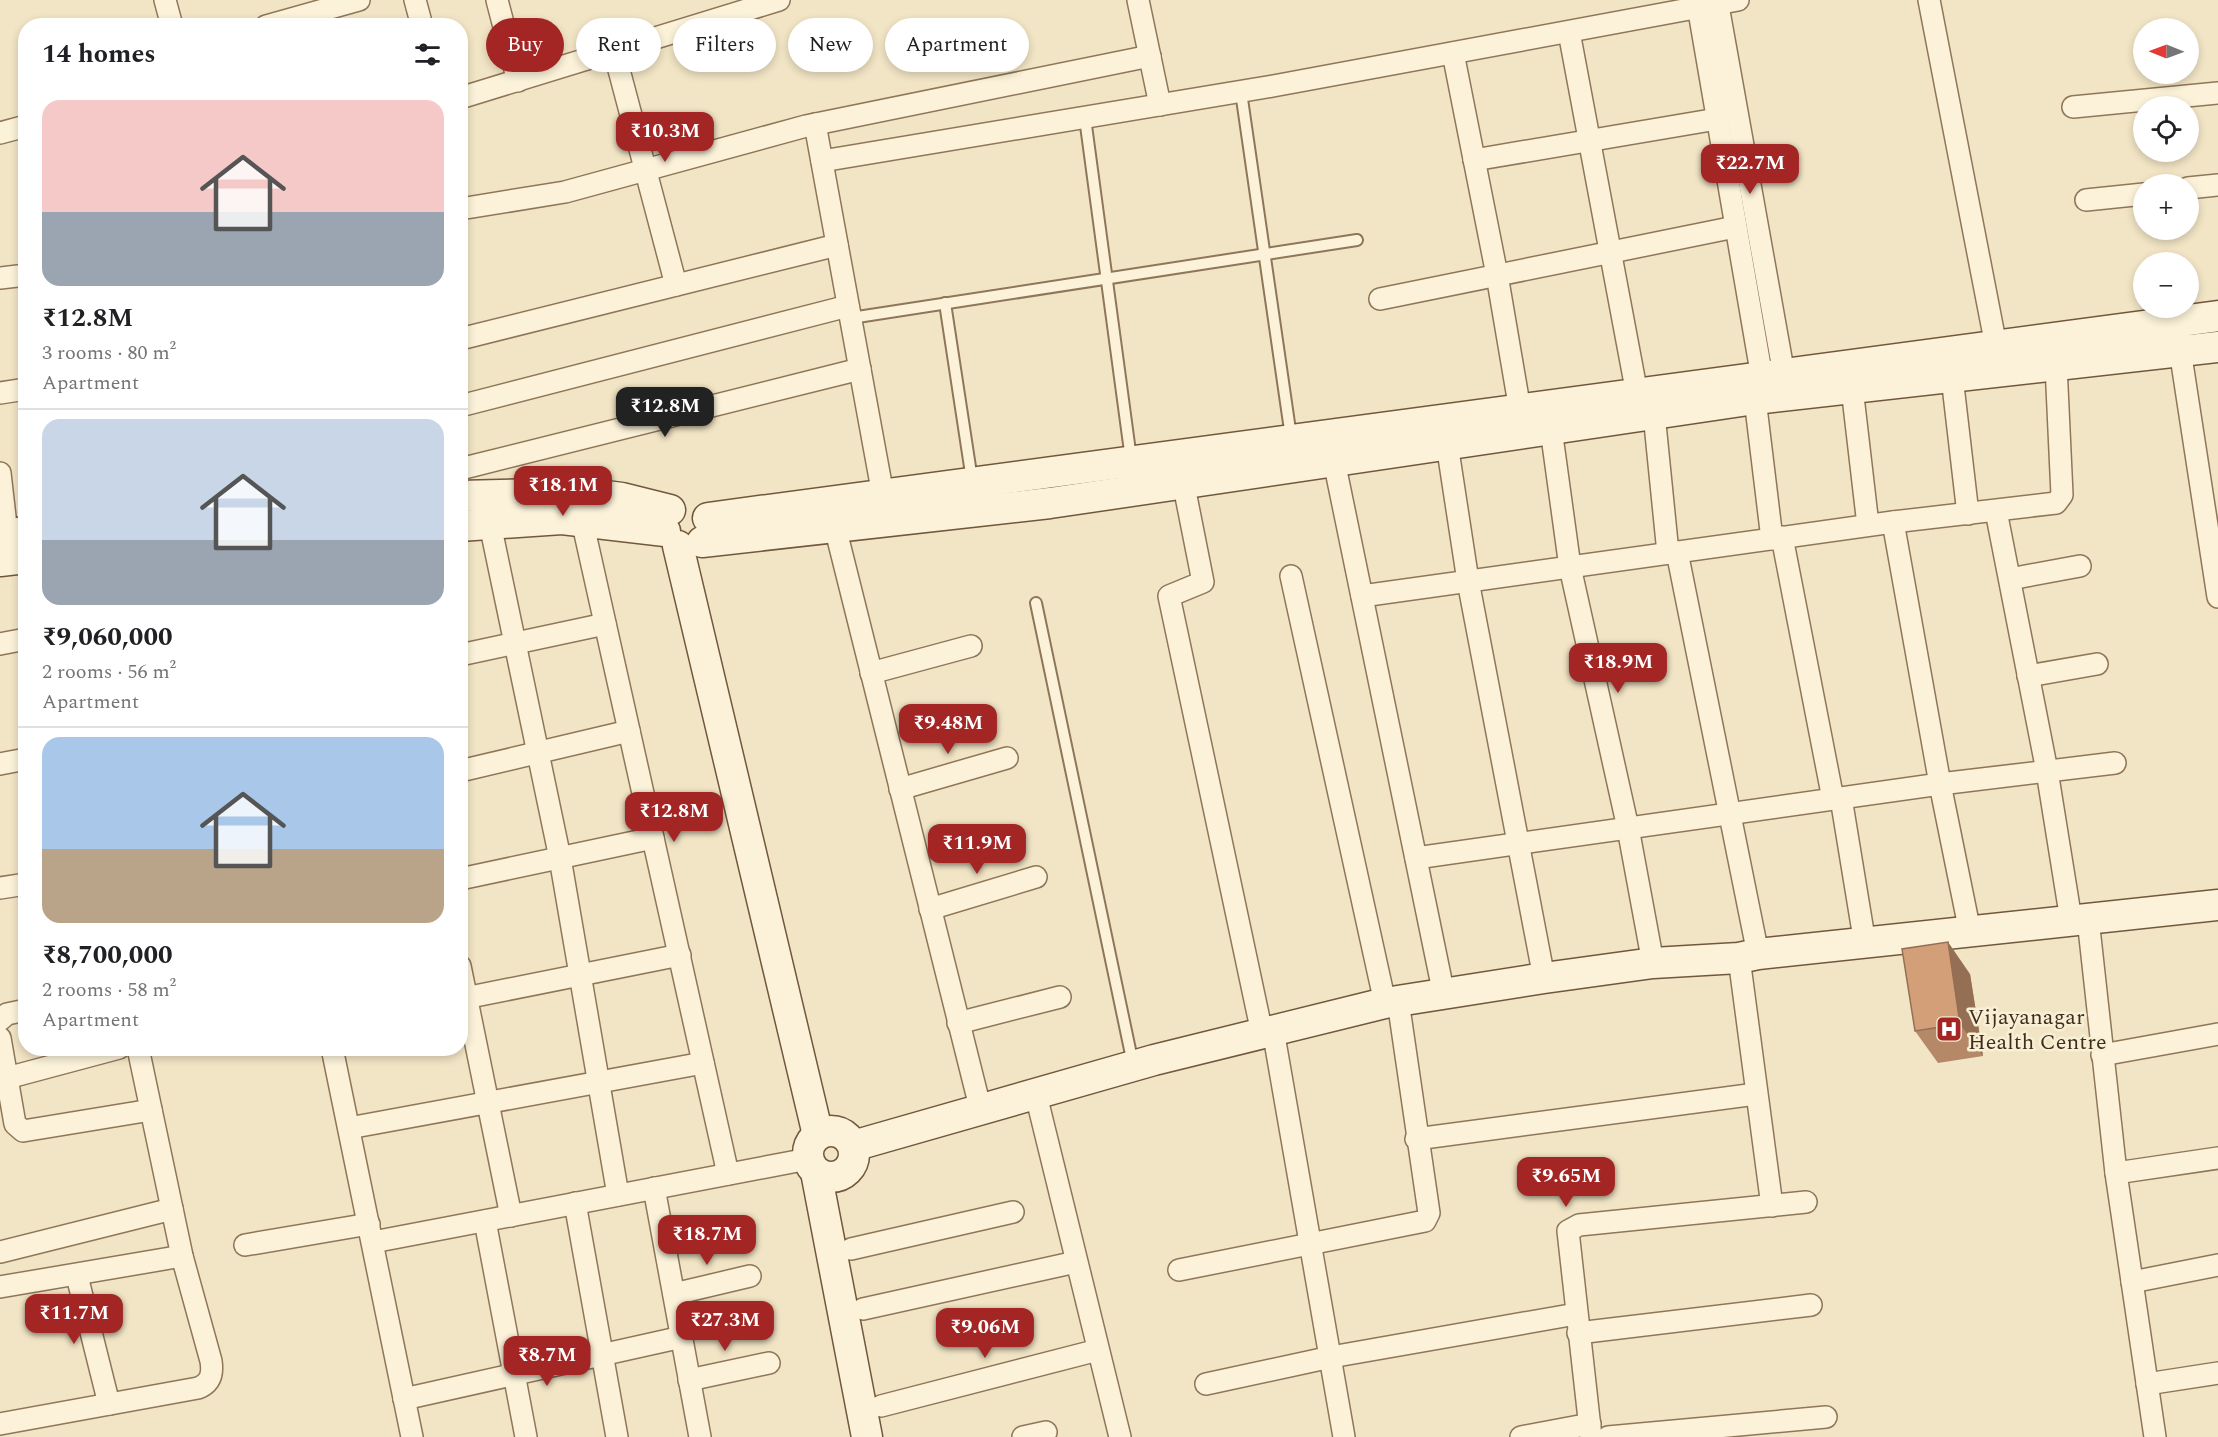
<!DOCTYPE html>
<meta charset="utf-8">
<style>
:root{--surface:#fff;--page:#f2f2f2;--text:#202124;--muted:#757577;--line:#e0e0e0;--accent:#a32524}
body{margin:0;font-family:Spectral,serif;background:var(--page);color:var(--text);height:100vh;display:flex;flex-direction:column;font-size:22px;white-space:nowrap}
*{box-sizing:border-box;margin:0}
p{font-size:20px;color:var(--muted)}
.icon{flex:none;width:33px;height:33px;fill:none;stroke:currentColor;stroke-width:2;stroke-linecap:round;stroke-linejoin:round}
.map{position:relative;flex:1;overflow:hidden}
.drawer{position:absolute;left:18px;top:18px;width:450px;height:1038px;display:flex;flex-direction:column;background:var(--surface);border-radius:24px;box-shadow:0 3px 9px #0003}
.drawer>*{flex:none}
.hud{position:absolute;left:486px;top:18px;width:570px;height:54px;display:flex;gap:12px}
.needle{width:39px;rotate:271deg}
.tools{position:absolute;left:2133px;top:18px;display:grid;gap:12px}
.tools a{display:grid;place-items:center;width:66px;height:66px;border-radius:50%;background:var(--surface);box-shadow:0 3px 9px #0003;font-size:30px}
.price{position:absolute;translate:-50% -51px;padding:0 14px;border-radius:12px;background:var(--accent);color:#fff;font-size:20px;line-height:39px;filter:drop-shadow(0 2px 3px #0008)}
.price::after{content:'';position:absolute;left:50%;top:36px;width:18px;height:14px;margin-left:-9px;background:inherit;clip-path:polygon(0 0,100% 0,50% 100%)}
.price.on{background:#222;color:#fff}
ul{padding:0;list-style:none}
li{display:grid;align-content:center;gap:12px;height:318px;padding:0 24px}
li+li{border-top:2px solid var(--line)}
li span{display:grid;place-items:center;height:186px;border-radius:18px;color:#555}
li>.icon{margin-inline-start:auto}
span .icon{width:108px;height:108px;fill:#fffc;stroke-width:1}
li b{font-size:26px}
h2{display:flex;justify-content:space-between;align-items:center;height:72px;padding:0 24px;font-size:26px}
.chip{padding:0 21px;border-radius:27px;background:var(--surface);box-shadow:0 3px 9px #0003;font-size:21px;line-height:54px}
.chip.on{background:var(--accent);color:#fff}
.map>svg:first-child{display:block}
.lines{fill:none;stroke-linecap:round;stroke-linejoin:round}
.lane-casing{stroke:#8f7659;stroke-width:14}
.street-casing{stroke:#8f7659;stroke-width:24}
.secondary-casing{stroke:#71573c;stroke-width:33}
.lane{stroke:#fbf2d9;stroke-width:10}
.street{stroke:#fbf2d9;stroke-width:21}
.secondary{stroke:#fbf2d9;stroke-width:30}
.wall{fill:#b58967}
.shaded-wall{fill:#946f54}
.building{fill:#d39f78;stroke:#946f54;stroke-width:1.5}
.labels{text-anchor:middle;stroke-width:5;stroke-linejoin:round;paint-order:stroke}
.poi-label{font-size:22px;fill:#3e2e1e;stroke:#f8efd5;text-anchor:start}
</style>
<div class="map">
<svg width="2218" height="1437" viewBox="0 0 2218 1437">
<rect width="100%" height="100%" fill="#f2e5c5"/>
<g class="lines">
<g class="lane-casing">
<g id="lane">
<path d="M1241,92l50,345"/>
<path d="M1085,118l46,341"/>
<path d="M945,303l27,177"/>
<path d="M851,318l506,-78"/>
<path d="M1036,603l97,461"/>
</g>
</g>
<g class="street-casing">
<g id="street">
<path d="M165,0l7,26"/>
<path d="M415,0l7,26"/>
<path d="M497,0l21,81"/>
<path d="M1138,0l22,105"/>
<path d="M1697,0l67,389"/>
<path d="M1717,0l69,386"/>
<path d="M1929,0l67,346"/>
<path d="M266,26l93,-26"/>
<path d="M1569,32l68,362"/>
<path d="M614,51l62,234"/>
<path d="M1453,53l44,222 23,135"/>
<path d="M460,98l319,-98"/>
<path d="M2073,107l145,-14"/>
<path d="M815,124l68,371"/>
<path d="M0,133l26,-7"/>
<path d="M1474,160l243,-41"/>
<path d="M822,161l451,-75 465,-86"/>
<path d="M2188,188l30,-3"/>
<path d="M2086,200l58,-6"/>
<path d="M460,209l105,-17 241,-66 344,-70"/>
<path d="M0,278l26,-3"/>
<path d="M1380,299l355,-72"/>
<path d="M2178,337l40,260"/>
<path d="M460,339l377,-94"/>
<path d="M1952,377l16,137"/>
<path d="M1852,388l16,137"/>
<path d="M0,393l26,-4"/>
<path d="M1755,399l17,140"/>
<path d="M460,406l388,-100"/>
<path d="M1654,414l14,139"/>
<path d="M1551,429l19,138 58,261 25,135"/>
<path d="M1447,444l21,137 76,397"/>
<path d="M1334,461l110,534"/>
<path d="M460,469l400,-100"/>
<path d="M1181,471l22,111 -34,14 93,437"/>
<path d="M0,473l7,61"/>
<path d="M1996,511l51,260 24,149"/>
<path d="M582,520l146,654"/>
<path d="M1893,522l47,262 30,148"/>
<path d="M490,524l70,334 58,337"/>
<path d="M835,527l146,584"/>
<path d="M1782,537l51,262"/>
<path d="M1677,552l81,402"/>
<path d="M1291,576l94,427"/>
<path d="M2010,579l70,-13"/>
<path d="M1362,596l531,-74 163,-19 6,-8 -6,-130"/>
<path d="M0,644l26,-5"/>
<path d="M460,655l145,-31"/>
<path d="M871,673l100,-27"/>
<path d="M2028,676l69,-12"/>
<path d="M0,764l26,-5"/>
<path d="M460,771l169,-40"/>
<path d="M900,789l107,-31"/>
<path d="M1841,798l24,146"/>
<path d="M1416,858l524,-74 175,-21"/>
<path d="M460,879l193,-41"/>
<path d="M0,888l26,-4"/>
<path d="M930,909l106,-32"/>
<path d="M2088,919l28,254 39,264"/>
<path d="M1739,958l33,248"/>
<path d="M460,966l51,250"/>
<path d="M460,999l220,-44"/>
<path d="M0,1020l7,-6 19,-4"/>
<path d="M958,1023l102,-26"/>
<path d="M1273,1030l71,407"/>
<path d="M0,1038l15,86 8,7 128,-21"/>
<path d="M332,1048l80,389"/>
<path d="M2102,1055l116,-21"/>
<path d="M7,1078l112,-30"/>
<path d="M1036,1095l84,342"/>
<path d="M349,1128l354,-65"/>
<path d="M1416,1139l340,-45"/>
<path d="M2116,1173l102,-15"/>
<path d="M654,1188l46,249"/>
<path d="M575,1203l42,234"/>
<path d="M485,1221l41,216"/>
<path d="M373,1242l435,-83"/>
<path d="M245,1245l124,-21"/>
<path d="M851,1249l162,-37"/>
<path d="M0,1252l172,-43"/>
<path d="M1179,1270l246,-49 4,-8 -31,-212"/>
<path d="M77,1276l32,128"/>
<path d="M2132,1282l86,-17"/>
<path d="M0,1287l182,-31"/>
<path d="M674,1294l76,-18"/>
<path d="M863,1309l213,-47"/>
<path d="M1578,1333l233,-28"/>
<path d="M689,1380l80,-17"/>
<path d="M1206,1384l125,-27 245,-43"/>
<path d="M2147,1384l71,-11"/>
<path d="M404,1399l278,-62"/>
<path d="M881,1406l217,-56"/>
<path d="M0,1424l198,-36c13,-5 15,-14 13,-27l-29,-105 -44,-208"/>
<path d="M1023,1437l23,-5"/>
<path d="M1521,1437l69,-13"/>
<path d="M1591,1437l-23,-206 11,-6 227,-23"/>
<path d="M1608,1437l218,-20"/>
</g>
</g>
<g class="secondary-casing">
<g id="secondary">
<path d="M460,496l122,-3 40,5 48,12"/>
<path d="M708,518l1510,-202"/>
<path d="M460,526l102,-7 103,12"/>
<path d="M0,535l26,-3"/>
<path d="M702,542l348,-39 705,-104 463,-52"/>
<path d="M678,546l140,589"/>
<path d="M0,561l26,-3"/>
<circle cx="831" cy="1154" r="23"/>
<path d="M853,1146l301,-86 231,-57 159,-25 109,-15 86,-5 19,-4 460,-49"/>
<path d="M816,1172l51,265"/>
</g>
</g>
<use href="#lane" class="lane"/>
<use href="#street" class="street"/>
<use href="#secondary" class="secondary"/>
</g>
<path class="wall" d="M1970,974l13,82 -45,7 -23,-32z"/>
<path class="shaded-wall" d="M1948,942l22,32 13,82 -23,-32z"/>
<path class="building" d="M1948,942l12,82 -45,7 -13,-82z"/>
<defs>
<g id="hospital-square" transform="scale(1.35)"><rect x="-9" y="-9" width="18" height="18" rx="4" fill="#a32524" stroke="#f8efd5"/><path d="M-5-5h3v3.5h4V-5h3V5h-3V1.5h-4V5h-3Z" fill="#fff"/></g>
</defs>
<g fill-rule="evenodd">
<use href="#hospital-square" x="1949" y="1029"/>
</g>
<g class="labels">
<g class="poi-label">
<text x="1968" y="1024">Vijayanagar<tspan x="1968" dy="25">Health Centre</tspan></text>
</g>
</g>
</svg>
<div class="tools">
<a><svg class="needle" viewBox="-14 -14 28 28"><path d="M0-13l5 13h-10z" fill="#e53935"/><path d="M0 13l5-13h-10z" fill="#757577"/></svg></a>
<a><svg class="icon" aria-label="locate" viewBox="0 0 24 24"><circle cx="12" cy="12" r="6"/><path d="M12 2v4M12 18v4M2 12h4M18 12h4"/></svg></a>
<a>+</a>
<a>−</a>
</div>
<b class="price" style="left:665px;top:163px">₹10.3M</b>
<b class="price" style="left:1750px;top:195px">₹22.7M</b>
<b class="price on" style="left:665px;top:438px">₹12.8M</b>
<b class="price" style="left:563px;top:517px">₹18.1M</b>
<b class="price" style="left:1618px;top:694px">₹18.9M</b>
<b class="price" style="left:948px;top:755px">₹9.48M</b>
<b class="price" style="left:674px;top:843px">₹12.8M</b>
<b class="price" style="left:977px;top:875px">₹11.9M</b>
<b class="price" style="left:1566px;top:1208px">₹9.65M</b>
<b class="price" style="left:707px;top:1266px">₹18.7M</b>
<b class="price" style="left:74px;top:1345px">₹11.7M</b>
<b class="price" style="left:725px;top:1352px">₹27.3M</b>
<b class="price" style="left:985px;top:1359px">₹9.06M</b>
<b class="price" style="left:547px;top:1387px">₹8.7M</b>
<div class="hud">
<a class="chip on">Buy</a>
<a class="chip">Rent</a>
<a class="chip">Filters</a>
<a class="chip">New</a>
<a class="chip">Apartment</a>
</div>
<section class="drawer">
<h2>14 homes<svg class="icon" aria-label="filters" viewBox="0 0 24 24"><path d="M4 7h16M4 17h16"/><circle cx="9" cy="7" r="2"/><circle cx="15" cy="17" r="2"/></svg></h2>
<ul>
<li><span style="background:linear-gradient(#f6c9c9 60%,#9aa5b1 0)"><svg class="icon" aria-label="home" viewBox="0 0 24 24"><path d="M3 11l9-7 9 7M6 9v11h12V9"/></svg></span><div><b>₹12.8M</b><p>3 rooms · 80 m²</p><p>Apartment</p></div></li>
<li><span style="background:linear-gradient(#c9d6e8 65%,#9aa5b1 0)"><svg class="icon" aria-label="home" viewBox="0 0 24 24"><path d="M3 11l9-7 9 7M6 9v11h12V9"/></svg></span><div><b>₹9,060,000</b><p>2 rooms · 56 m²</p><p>Apartment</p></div></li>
<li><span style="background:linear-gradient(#a9c7e8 60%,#b9a48a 0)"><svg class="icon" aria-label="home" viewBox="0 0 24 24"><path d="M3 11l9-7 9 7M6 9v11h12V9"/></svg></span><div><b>₹8,700,000</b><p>2 rooms · 58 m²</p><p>Apartment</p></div></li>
</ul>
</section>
</div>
